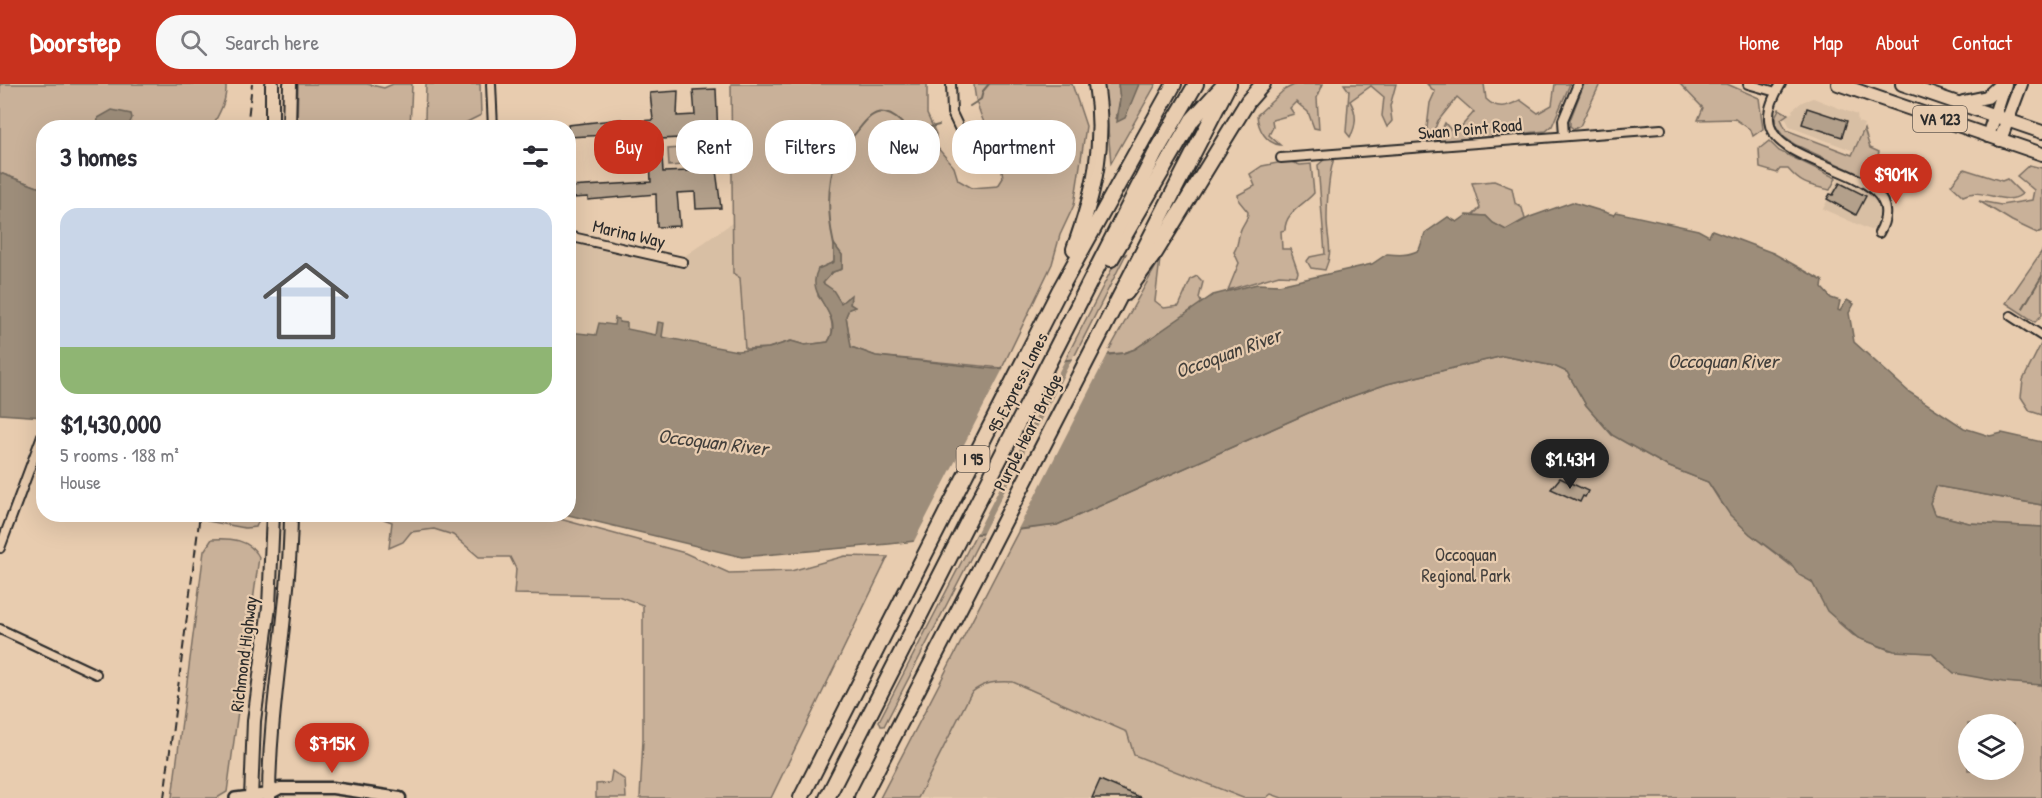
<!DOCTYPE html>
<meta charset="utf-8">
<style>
:root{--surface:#fff;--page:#f7f7f7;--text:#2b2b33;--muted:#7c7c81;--accent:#c8321e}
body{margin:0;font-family:"Patrick Hand",sans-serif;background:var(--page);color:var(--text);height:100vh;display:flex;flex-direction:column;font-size:22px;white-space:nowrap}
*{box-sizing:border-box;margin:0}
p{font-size:20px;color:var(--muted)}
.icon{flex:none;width:33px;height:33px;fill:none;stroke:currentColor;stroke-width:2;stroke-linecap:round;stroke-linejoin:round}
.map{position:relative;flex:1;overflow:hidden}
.side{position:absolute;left:36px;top:36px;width:540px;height:402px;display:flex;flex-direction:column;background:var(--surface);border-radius:24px;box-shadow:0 6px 24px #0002}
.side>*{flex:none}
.top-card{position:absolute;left:594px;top:36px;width:570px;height:54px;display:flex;gap:12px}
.controls{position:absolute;left:1958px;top:630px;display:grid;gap:12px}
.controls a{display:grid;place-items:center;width:66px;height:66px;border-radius:50%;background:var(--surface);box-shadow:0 6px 24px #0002;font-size:30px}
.price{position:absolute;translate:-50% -51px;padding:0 14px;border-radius:21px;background:var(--accent);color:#fff;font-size:20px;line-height:39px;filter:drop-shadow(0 2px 3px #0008)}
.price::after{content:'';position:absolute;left:50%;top:36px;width:18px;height:14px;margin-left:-9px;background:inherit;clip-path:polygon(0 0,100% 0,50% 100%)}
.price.active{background:#222;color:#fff}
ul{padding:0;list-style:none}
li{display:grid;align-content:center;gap:12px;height:318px;padding:0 24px}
li span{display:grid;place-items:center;height:186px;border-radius:18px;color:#555}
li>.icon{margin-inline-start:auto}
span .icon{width:108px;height:108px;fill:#fffc;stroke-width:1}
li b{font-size:26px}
h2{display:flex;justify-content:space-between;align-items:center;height:72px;padding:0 24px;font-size:26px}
.pill{padding:0 21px;border-radius:24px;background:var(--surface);box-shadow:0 6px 24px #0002;font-size:21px;line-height:54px}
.pill.active{background:var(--accent);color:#fff}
header{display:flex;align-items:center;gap:36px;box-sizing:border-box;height:84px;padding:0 30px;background:var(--accent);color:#fff}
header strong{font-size:28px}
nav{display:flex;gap:33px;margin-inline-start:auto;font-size:21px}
.search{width:420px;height:54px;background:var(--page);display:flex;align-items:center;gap:15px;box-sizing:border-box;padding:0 21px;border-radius:24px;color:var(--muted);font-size:22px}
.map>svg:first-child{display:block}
.built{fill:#d8bfa4}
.green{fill:#c9b199;stroke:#7a6e62;stroke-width:1.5;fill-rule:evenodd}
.water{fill:#9d8d7a;stroke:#6f665a;stroke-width:1.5}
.pier{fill:#e8ccaf}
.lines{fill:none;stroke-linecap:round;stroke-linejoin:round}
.stream{stroke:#6f665a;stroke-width:2}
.building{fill:#b3a08b;stroke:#2b2b2b;stroke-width:1.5}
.minor-casing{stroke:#2b2b2b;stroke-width:12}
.tertiary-casing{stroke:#2b2b2b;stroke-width:14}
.secondary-casing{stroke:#2b2b2b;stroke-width:15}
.primary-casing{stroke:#2b2b2b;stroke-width:16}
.trunk-casing{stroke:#2b2b2b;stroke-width:16}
.motorway-casing{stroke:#2b2b2b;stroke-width:18}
.minor{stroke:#e8ccaf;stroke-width:8}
.tertiary{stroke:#e8ccaf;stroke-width:9}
.secondary{stroke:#e8ccaf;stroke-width:10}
.primary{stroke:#e8ccaf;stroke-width:12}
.trunk{stroke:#e8ccaf;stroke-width:12}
.motorway{stroke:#e8ccaf;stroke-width:14}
.rail{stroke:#2b2b2b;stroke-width:2;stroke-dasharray:9 4.5;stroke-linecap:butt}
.labels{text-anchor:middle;stroke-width:4.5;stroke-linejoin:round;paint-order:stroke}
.shield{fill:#e8ccaf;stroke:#645b53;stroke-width:1.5}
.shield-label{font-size:16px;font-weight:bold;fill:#2b2b2b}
.street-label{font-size:18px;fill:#2b2b2b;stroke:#e8ccaf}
.park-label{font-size:18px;fill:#433f3c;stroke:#e8ccaf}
.water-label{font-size:20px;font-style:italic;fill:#423f3b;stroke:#e8ccaf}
</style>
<header>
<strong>Doorstep</strong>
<div class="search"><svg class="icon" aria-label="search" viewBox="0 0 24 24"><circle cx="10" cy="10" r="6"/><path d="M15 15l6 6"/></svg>Search here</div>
<nav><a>Home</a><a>Map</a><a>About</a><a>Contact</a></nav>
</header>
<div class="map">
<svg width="2042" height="714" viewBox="0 0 2042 714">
<rect width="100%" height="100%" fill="#e8ccaf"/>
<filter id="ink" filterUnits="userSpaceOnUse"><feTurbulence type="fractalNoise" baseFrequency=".0167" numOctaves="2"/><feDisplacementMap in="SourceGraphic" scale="12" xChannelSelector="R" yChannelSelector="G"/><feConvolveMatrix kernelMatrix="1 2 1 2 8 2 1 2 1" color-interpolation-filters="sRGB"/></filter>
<g filter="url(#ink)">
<g class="built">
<path d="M1813,14l44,17 1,7 6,2 -10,27 -64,-24 -5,-10 8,-5 -1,-2 10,-8z"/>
<path d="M1839,94l32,16 8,9 3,9 -7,17 -5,1 -47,-21z"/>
<path d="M732,139l1,50 7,5 5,71 -7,2 -76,-14 2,-13 -7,11 -31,-6 -11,-11 -1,7 -18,10 -27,-3v-92l103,25z"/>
<path d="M1002,597l11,1 115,50 6,23 109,43h-325l53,-105 9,-8z"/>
</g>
<g class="green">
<path d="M0,0h226c1,17 -6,28 -14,43l-168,1 -1,61 -43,-16z"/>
<path d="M298,0h69l17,4 9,-4h19l-2,43h-113z"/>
<path d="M426,0h54l1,31 -24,12h-28l-4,-8z"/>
<path d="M731,0h196v30l9,20v12l18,21 4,13 14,8 26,-2 5,-8c-3,-34 -28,-60 -29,-94h98l14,42 -12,79 -14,30 -8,29 -50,104 -126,-12 -25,-9 -5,-31 3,-7 5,-2 -4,-2 1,-5 -4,-2 -5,5c-8,-6 -10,-14 -19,-20l10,-11 9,-3v-14l-8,-11v18l-16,7v27c10,12 20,31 10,46l-23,3 -14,-4 -23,7 -23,1 -5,-71 -7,-5z"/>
<path d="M1104,0h14l2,15 -4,20 23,-35h17l-45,79z"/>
<path d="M1296,0h27l-6,14 2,31 -5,-1 -6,-16 -12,-10 -6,6 4,6 -22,6 1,7 -4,8 11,10c-14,-2 -22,-16 -23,-30l27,-25z"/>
<path d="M1344,0h52l-6,22 2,15 -5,6 -5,-11 2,-19 -13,-11 -21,15c7,12 7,24 0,36l-4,-5 3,-41z"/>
<path d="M1427,0h57l2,15c11,11 21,8 34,1l18,13 14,-8 3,-21h15l-18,42 -6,5 -110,11 9,-19 5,6h9l15,-17 -17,-15 -19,24 -9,22 -4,1 5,-41 5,-11z"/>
<path d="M1584,0h16l-20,42 -6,3 -4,-3v-6z"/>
<path d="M1680,0h47l32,14 4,31 -10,7 -2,-6 -16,-11 -37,1 5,-12z"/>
<path d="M1779,25l9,5 -7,5 5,11 66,25 12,-26 6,19 9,4 -5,16 3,4 -2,7 -3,1 -76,-35 -12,-8 -9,-12 1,-10z"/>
<path d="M1769,57l10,10 57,27 -6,12c-20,-5 -27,-4 -42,-21h-8l-3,4 -17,-5 -1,-19z"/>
<path d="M695,63l1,17 -27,2 -1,-17z"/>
<path d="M1334,74c-6,20 -7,41 -7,62 0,20 7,31 -2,50l-14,-2 -4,-7 3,-4 15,-3 -7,-89 7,-6z"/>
<path d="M1288,77l12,4 11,-1 3,29c-10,12 -29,19 -29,37l-4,1 1,18h8l8,23 -1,4 -18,-1 -51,15 11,-27 -5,-11c5,-8 3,-11 6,-20 2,-8 8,-11 8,-20l-9,-11 -1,-6 17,-9 -5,-12 12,-8z"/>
<path d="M2029,81l13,3v63l-5,2 -25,-12 -33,-20 22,4 31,-5 2,-10 -17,-14z"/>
<path d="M1964,85l38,12 5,-2 15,15c-17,14 -40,-8 -59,2l-12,-11z"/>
<path d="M1494,97l18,7 3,15 7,5 3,11 -19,11 -13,-7 -7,-7 -13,-1 7,-7 -8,-25z"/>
<path d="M2042,167v64l-7,7 -29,-19z"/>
<path d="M1126,170l-53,105 -8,1 53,-103z"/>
<path d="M1160,175l-5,42 9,7 15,-2 12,-27 6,-3 6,6 -4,16 3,6 -67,45 -11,4 -17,1z"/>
<path d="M2041,260l1,1v70l-12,-4 -9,-14 2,-17z"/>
<path d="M1503,272l51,10 13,6 19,33 26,30 55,31 41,16 13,21 29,31 62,48 27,41 14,12 36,15 42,3c26,27 76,29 111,32v113h-760l-11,-4 -5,4h-23l-109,-43 -7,-23 -114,-50c-17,-1 -29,0 -42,11l-53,105h-38l139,-268 38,-5 267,-119 63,-22zM1968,640h45v46h-45z"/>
<path d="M1936,402l106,19v22l-73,-4 -35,-9 -4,-11z"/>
<path d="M208,431h53l-5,12 -11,1 -38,-7z"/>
<path d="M320,431h225l140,38 44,20 62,-2 54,-15 43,1 -117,241h-131l3,-58v-135l-25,-9 -104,-2 2,-25 -6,-12h-31l-26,-22 -19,-6 -23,3 -8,10 -14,6 3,-26 -14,-5z"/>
<path d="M976,450h7l-99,192h-3l-2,-5z"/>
<path d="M212,455c18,-1 38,0 47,18l-32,235 -10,6h-45l32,-247z"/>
<path d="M612,687l13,9 1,18h-30v-14l14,-1z"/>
</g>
<g class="water">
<path d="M1118,0h21l-14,34 -8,4 3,-23z"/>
<path d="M112,26l19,4 1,4 -4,9h-31l1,-9z"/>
<path d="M0,89l43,16v228l-43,-3z"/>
<path d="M1572,118l42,13 2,-3 82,18 11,6 3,-6 61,23 50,28 -1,7 9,10 9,3 -2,9 2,1 7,-11 7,4 -5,9 5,29 55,50 55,36 26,8 12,-3 40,9v63l-106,-19 -6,17 4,11 35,9 73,4v158l-39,-3 -49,-9 -23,-20 -37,-2 -36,-13 -31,-27 -15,-29 -13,-7 -7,-10 -42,-31 -20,-19 -22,-33 -41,-16 -55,-31 -26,-30 -19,-33 -13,-6 -51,-10 -116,28 -63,22 -267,119 -168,19 -147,13 -174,-42 1,-183 27,3 3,-12 15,2 1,-7 4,1v3l8,1v6l29,6 2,-13 6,1 -2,14 75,14 32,-3 22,-7 14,4 23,-3c19,-28 -25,-44 -10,-73l16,-7v-18l8,11v14l-9,3 -10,11 10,7 8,13 10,-8 -1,9 5,3 -6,2 -3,7 5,31 25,9 119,13 129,-16 11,-4 78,-54 44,-11 22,1 93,-21 15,-10c11,1 21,2 32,-4l6,-17 23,-16 9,5 10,-7 19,1 7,7 13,7 24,-13z"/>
</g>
<g class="pier">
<path d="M1110,266l-94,183 -35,4 93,-182z"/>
<path d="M1067,272l-93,182 -62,7 93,-180z"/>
</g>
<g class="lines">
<g class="stream">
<path d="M970,22l11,-7 2,-8 6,-7"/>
<path d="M834,161c-6,-27 -8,-61 3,-87 5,-11 15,-20 22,-29 7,-9 15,-19 26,-16 11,2 18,12 26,19l28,-7"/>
<path d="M2023,224l19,-32"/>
</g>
</g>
<g class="building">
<path d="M716,5l2,47 -57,3 2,33 53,-2 5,38 -25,1 -1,-17 -18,1 3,33 -23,1 -1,-33 -68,6v-3l-15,1v-3h-4v-8l82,-5 -2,-49 -81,4v-12l54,-6 1,3 30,-2 -3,-27 28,-2 -1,25 18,-1 -2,-25z"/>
<path d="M1807,24l40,13 -5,16 -40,-13z"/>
<path d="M1840,99l26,13 -10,19 -29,-16 3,-5 3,1z"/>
<path d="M1560,394l28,13 -3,6 -2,-1 -3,6 -29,-13z"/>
<path d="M1100,696l42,18h-50z"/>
</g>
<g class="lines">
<g class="minor-casing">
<g id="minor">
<path d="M491,0l2,44"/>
<path d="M951,0l1,29 20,42"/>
<path d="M1748,0l28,8"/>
<path d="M1781,0c-6,10 -13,23 -12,35 1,53 148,47 110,114"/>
<path d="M1564,52l-1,-16 15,-36"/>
<path d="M1281,74l380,-29"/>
<path d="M568,152l115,26"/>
<path d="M2011,232l31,20"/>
<path d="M0,464l44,-118"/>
<path d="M0,545l96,45"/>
</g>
</g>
<g class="tertiary-casing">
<path id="tertiary" d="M235,714l16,-2"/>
</g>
<g class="secondary-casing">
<path id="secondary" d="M251,712l18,-2 11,-6h53l67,10"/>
</g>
<g class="primary-casing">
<g id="primary">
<path d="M272,0v44"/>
<path d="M289,44l1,-44"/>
<path d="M1988,52l17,-52"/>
<path d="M2000,56l21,-56"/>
<path d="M251,714l3,-77 15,-114 4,-93"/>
<path d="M269,714c0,-95 21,-188 22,-284"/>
</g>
</g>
<g class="trunk-casing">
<g id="trunk">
<path d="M1838,0l204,70"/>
<path d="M1902,0l140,48"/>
<path d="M1963,18l24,-5 14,-13"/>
</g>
</g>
<g class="motorway-casing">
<g id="motorway">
<path d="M1074,165c20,-55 32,-106 22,-165"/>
<path d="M1111,175l81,-139 30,-33"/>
<path d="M1126,209l29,-40 93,-152 15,-17"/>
<path d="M801,714l258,-507 115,-207"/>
<path d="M827,714l328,-644 41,-70"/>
<path d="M862,714l367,-714"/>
</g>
</g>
<use href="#minor" class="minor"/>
<use href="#tertiary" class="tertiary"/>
<use href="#secondary" class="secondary"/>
<use href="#primary" class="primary"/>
<use href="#trunk" class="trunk"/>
<use href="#motorway" class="motorway"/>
<g class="rail">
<path d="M247,44l5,-44"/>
<path d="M164,714l36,-284"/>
</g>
</g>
</g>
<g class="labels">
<g class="shield">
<rect x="1913" y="22" width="54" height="26" rx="4.5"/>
<rect x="956.5" y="362" width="33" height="26" rx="4.5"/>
</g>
<g class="shield-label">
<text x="1940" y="41">VA 123</text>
<text x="973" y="381">I 95</text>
</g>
<g class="street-label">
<text transform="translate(1470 45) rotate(-5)" y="6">Swan Point Road</text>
<text transform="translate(629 150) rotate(13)" y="6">Marina Way</text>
<text transform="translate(1018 299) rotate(-63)" y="6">95 Express Lanes</text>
<text transform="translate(1028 348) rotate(-63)" y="6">Purple Heart Bridge</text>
<text transform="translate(244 570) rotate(-83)" y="6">Richmond Highway</text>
</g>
<g class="park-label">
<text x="1466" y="477">Occoquan<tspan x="1466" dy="21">Regional Park</tspan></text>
</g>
<g class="water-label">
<text transform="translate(1228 269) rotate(-20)" y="7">Occoquan River</text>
<text x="1723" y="284">Occoquan River</text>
<text transform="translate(713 358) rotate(7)" y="7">Occoquan River</text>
</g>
</g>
</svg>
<div class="controls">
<a><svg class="icon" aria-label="layers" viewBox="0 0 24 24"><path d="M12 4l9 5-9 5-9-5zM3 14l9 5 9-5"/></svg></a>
</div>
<b class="price" style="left:1896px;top:121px">$901K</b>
<b class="price active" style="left:1570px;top:406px">$1.43M</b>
<b class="price" style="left:332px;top:690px">$715K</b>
<div class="top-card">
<a class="pill active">Buy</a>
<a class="pill">Rent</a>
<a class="pill">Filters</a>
<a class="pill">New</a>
<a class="pill">Apartment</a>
</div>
<section class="side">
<h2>3 homes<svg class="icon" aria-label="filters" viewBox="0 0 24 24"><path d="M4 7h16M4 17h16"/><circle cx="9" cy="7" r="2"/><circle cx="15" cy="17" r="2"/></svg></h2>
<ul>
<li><span style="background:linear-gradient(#c9d6e8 75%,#8fb573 0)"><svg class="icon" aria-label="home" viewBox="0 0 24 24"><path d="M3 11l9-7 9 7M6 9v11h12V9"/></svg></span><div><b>$1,430,000</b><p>5 rooms · 188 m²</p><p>House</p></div></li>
</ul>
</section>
</div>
